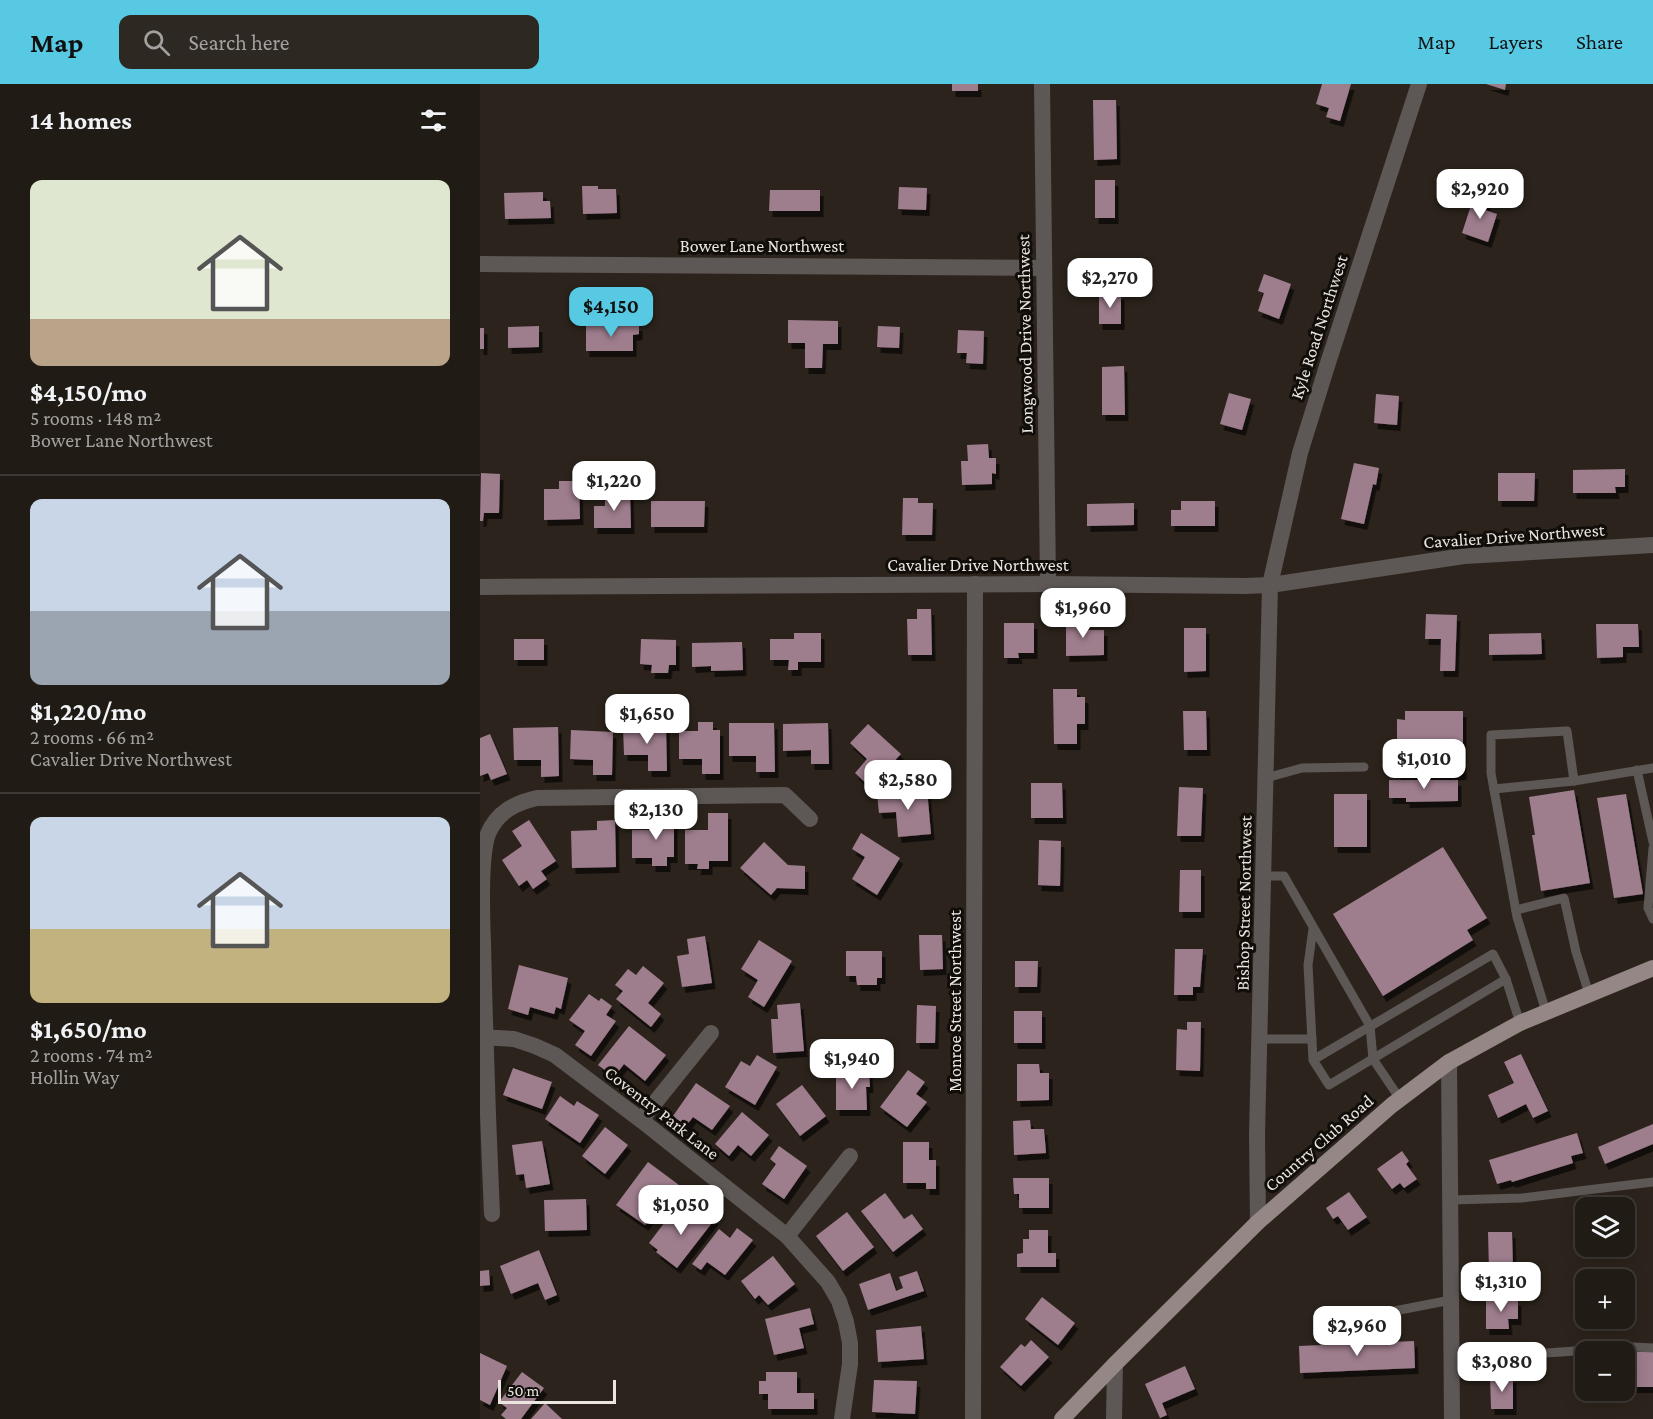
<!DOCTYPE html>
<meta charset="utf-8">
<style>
:root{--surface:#211b15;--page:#2d2822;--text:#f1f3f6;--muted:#a2a1a0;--line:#3e3934;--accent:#57c9e2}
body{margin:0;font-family:"Crimson Pro",serif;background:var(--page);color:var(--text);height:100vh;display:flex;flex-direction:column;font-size:22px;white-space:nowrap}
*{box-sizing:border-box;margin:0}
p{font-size:20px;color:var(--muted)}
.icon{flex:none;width:33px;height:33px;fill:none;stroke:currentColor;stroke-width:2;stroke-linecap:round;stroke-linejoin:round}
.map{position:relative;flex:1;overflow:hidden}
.sheet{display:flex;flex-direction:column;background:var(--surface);width:480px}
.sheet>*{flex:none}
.controls{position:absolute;left:1095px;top:1113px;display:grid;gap:12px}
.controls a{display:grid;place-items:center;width:60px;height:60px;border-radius:12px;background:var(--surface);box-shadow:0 3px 15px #0003,0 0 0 2px var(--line);font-size:30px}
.scale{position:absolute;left:18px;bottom:15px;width:118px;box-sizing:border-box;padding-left:6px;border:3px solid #ebe5e0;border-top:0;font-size:16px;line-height:21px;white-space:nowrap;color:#ebe5e0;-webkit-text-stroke:4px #110e0a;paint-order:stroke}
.price{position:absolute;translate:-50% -51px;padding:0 14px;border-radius:12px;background:#fff;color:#222;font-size:20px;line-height:39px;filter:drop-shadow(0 2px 3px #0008)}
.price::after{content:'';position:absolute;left:50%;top:36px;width:18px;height:14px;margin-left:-9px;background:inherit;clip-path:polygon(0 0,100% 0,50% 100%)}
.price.active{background:var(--accent);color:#111}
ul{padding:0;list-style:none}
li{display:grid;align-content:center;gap:12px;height:318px;padding:0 30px}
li+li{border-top:2px solid var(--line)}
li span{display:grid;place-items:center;height:186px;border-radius:12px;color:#555}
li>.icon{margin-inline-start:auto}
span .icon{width:108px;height:108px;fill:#fffc;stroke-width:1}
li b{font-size:26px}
h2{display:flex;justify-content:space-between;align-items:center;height:72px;padding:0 30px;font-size:26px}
header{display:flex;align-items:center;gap:36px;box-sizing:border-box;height:84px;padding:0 30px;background:var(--accent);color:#111}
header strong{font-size:28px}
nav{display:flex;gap:33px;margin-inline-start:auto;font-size:21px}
.search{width:420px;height:54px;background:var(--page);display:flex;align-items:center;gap:15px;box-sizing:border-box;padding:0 21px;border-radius:12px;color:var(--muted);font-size:22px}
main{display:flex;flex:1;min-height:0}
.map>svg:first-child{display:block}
.building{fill:#9e7d8d;filter:url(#shadow)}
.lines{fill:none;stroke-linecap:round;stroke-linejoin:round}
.service{stroke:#5d5756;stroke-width:9}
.minor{stroke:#5d5756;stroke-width:16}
.primary{stroke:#948785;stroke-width:16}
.labels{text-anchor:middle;stroke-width:6;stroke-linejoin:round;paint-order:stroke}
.street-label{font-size:18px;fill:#ebe5e0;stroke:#110e0a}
</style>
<header>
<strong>Map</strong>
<div class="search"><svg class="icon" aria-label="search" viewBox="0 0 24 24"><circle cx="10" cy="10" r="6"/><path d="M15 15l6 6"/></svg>Search here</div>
<nav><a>Map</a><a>Layers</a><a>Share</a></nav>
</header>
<main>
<section class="sheet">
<h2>14 homes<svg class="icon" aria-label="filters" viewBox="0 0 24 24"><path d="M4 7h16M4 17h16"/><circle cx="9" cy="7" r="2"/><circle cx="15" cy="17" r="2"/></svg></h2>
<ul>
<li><span style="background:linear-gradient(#dfe7d0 75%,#b9a48a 0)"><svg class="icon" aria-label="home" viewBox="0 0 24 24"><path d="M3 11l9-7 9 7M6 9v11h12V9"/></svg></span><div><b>$4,150/mo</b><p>5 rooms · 148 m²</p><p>Bower Lane Northwest</p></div></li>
<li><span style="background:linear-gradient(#c9d6e8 60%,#9aa5b1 0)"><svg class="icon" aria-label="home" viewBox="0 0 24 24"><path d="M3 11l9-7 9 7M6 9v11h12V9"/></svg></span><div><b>$1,220/mo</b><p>2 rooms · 66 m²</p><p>Cavalier Drive Northwest</p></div></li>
<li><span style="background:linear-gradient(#c9d6e8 60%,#c2b280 0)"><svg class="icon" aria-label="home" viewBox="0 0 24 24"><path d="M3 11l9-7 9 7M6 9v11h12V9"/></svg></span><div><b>$1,650/mo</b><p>2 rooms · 74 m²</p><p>Hollin Way</p></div></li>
</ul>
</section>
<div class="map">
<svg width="1173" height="1335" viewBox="0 0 1173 1335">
<defs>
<filter id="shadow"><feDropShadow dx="3.5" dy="6" stdDeviation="0" flood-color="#0009"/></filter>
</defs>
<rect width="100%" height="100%" fill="#2c241c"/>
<g class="building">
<rect x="472" y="0" width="26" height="7"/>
<path d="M842,0h29l-11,37 -14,-4 3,-9 -13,-4z"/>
<path d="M1006,0h20l-1,6z"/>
<path d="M613,16h23l1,59 -23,1z"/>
<rect x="615" y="96" width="20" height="38"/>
<path d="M102,102h16v3h18l1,24 -34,1z"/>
<path d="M419,103l28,1 -1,22 -28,-1z"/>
<path d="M290,106h50v21h-51z"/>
<path d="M63,108v9h7l1,17 -46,1 -1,-26z"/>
<path d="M994,112l14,5 -3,9 12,4 -9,28 -26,-9z"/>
<path d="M784,190l27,10 -12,35 -21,-8 6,-18 -6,-2z"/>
<rect x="619" y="210" width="22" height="30"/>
<path d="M308,236l50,1v23h-15l-1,24h-17v-25h-17z"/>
<path d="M159,241v9l-6,1v16h-47v-25z"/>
<path d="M59,242v21l-31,1v-21z"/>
<path d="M398,242l22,1 -1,21 -22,-1z"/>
<rect x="0" y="244" width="4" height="21"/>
<path d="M478,246l26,1 -1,33 -17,-1 1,-10h-10z"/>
<path d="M644,282l1,49h-23v-48z"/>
<path d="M749,309l22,6 -9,31 -22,-6z"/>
<path d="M896,310l23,2 -2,29 -23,-2z"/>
<path d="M508,360l1,14h7v16l-4,-1v11l-30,1 -1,-24h7l-1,-16z"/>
<path d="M874,379l25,5 -3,17 -3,-1 -9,40 -23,-5z"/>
<path d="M1145,385v18h-10l1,6h-43v-23z"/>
<path d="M1,389l19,1 -1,39h-15l-1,8h-3z"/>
<path d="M1018,389h37l-1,28h-36z"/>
<path d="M79,397h20l1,38 -36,1v-31h15z"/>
<path d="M125,410h25l1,34h-37v-22h11z"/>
<path d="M423,414h15v5h15l-1,32h-30z"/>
<path d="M171,417h54l-1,26h-53z"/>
<path d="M701,417h34v25h-44v-16h10z"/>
<path d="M654,419v22l-47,1v-22z"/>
<path d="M437,525h14l1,46h-24l-1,-36h10z"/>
<path d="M946,530l31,1 -2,56h-15l1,-32h-16z"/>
<path d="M586,534h17v12h21v25l-38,1z"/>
<path d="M524,539h30v30h-16l1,5h-15z"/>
<path d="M1116,540h42l1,23h-16v10l-26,1z"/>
<path d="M704,544h22v43l-22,1z"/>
<path d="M314,549h27v29h-23v8h-10l1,-10h-19v-21h24z"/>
<path d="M1061,549l1,21 -53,1v-21z"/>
<rect x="34" y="555" width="30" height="21"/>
<path d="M161,555l35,1v25h-7l-1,8h-17l1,-8 -12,-1z"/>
<path d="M262,558l1,28 -32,1v-5l-19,1v-24z"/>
<path d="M573,605h24v8h8v27h-8v20h-23z"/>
<path d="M703,627h23l1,39h-23z"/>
<path d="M925,627h58v63l-66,1v-56l8,1z"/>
<path d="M218,638h15v8h7v44h-18v-15h-23v-28h19z"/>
<path d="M249,639h45l1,49h-19v-16h-27z"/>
<path d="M348,639l1,41h-18v-14l-28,1v-27z"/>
<path d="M388,640l33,30 -31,33 -15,-14 12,-14 -17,-16z"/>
<path d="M186,642l1,45h-19v-16h-24l-1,-28z"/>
<path d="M78,643l1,49 -18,1v-17h-27l-1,-32z"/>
<path d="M91,646l42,2 -1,43h-19v-15l-23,-1z"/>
<path d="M10,650l17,40 -16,6 -3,-7 -8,3v-38z"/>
<path d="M909,696h69v21l-52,1v-4h-17z"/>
<path d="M551,699h31l1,35h-32z"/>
<path d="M699,703l24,1 -2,48h-24z"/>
<path d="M447,705l4,45 -33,3 -2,-25 -17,1 -2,-19z"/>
<path d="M1094,706l16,93 -49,8 -9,-56h3l-6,-38z"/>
<rect x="854" y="710" width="33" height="53"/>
<path d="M1146,710l17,100 -29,4 -17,-100z"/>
<path d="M228,729h20v48h-19v8h-12l1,-5h-13v-34h23z"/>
<path d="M174,730h20v43h-7v9h-15v-8h-20v-28h22z"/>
<path d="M49,736l27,41 -15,10 6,8 -14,10 -6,-9 -8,6 -17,-26 20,-14 -10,-15z"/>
<path d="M135,736l1,47 -44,1 -1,-37 26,-1v-9z"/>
<path d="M381,749l39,25 -23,37 -25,-16 13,-22 -13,-8z"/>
<path d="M559,756l22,1 -1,45 -22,-1z"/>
<path d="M284,758l24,23 17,1v23l-28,-1 -6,7 -31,-27z"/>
<path d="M963,763l44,71 -20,12 6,10 -90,56 -50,-82z"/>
<path d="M700,786h21v42h-22z"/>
<path d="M439,851h23l1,34 -23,1z"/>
<path d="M225,852l7,47 -30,4 -5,-31 12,-2 -2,-15z"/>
<path d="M279,856l33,21 -28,46 -16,-10 10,-17 -17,-11z"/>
<path d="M695,865h28l-3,38h-7v8h-19z"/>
<path d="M366,867h36v27h-5v7h-20l-1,-9h-10z"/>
<path d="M535,877h23l-1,26h-22z"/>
<path d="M39,881l49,13 -7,31 -5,-2 -2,7 -24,-7 -2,8 -20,-6z"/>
<path d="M163,882l21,17 -16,20 13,11 -10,13 -35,-28 7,-8 -8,-6 13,-16 8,6z"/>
<path d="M109,910l10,7 2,-3 11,8 -6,9 10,6 -25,35 -16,-11 10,-14 -16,-11z"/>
<path d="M320,919l4,48 -31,2 -2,-34h7l-1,-14z"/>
<path d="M437,921l19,1 -1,37h-19z"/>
<rect x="534" y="927" width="28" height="32"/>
<path d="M707,938h14l-1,49 -24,-1 1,-41 10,1z"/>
<path d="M149,942l37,29 -21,26 -21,-17 -10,13 -16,-12z"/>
<path d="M1041,970l27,57 -15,7 -7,-14 -28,14 -10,-23 26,-12 -10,-21z"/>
<path d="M277,971l20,12 -22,38 -30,-18 16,-26 9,5z"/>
<path d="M537,980h22l1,9h9v27l-32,1z"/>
<path d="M33,984l39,14 -10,27 -39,-14z"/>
<path d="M428,986l17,12 -9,12 11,8 -20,25 -27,-20z"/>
<path d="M389,987l1,16h-4l1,23h-31v-38z"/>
<path d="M216,999l34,23 -18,24 -19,-13 -7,9 -13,-10z"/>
<path d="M322,1001l24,31 -26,20 -24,-32z"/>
<path d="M80,1012l14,10 3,-5 22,14 -19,28 -35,-24z"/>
<path d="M262,1028l27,23 -18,21 -13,-11 -9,11 -14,-12z"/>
<path d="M550,1036l1,9h13l2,24 -32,2 -1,-34z"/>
<path d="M1173,1040v20l-48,20 -7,-17z"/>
<path d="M125,1043l23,18 -23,29 -23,-18z"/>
<path d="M1097,1049l6,20 -12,3 2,7 -61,19 -1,-2 -14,4 -8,-24z"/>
<path d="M62,1057l8,43 -24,4 -2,-14 -8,1 -4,-30z"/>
<path d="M423,1058h26v18h7v29h-10v-6h-23z"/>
<path d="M299,1062l28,20 -23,33 -22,-15 14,-20 -6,-5z"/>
<path d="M922,1067l7,10 -3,3 11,15 -13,9 -4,-5 -8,6 -15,-20z"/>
<path d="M168,1078l31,23 -12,15 -9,-7 -10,14 6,5 -9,13 -29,-20z"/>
<path d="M533,1094h36v30h-30v-14h-5z"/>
<path d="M869,1108l18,25 -19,13 -10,-14 -5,3 -7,-11z"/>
<path d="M405,1109l19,26 8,-5 11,15 -30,23 -32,-41z"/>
<path d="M106,1115l1,31 -42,1 -1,-31z"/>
<path d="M220,1123l15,12 -38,49 -21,-16 2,-2 -9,-7 25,-33 15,11z"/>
<path d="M367,1128l27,35 -31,24 -27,-35z"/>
<path d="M257,1144l16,12 -28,35 -18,-13 -6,8 -9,-6 27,-35 11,9z"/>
<path d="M549,1146h19v23h8v14h-39v-13l6,-1v-14h6z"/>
<path d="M1008,1148h24l1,37 -24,1z"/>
<path d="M59,1166l18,45 -12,5 -7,-17 -27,11 -11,-28z"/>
<path d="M293,1172l22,28 -27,21 -9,-10 -4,4 -14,-18z"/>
<path d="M9,1186l1,15 -10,1v-15z"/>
<path d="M437,1187l7,20 -56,19 -9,-26 31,-11 6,18 7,-3 -4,-11z"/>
<path d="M562,1213l33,26 -17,22 -33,-26z"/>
<path d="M1006,1216h32v19h-10l1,10h-23z"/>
<path d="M330,1224l4,16 -15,4 5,20 -30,7 -9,-36z"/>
<path d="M441,1242l3,33 -46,3 -2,-32z"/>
<path d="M551,1256l18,17 -28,29 -21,-19 21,-23 4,3z"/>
<path d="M934,1257l1,27 -115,5 -1,-27z"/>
<rect x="1152" y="1268" width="21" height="35"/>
<path d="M0,1269l27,13 -17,39 -10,-5z"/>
<path d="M705,1282l10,23 -33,14 5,12 -7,3 -15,-34z"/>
<path d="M42,1288l22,16 -23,31h-15l-5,-4 6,-7 -8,-6z"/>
<path d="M286,1288h31v21h17v16h-46v-15h-9v-13h7z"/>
<path d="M1010,1293h23v32h-22z"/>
<path d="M394,1296l43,1 -2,33 -43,-2z"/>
<path d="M65,1319l17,16h-31z"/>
</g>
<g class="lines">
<g class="service">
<path d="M1157,686l16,72"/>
<path d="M786,694l36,-10 62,-1"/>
<path d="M1014,705l80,-8"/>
<path d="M1173,764l-5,60 5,11"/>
<path d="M785,792h19l86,150 3,33 27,40"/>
<path d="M1036,826l48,-12 12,54 13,42"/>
<path d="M1026,895l14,44"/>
<path d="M1066,928l-29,-95 -26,-144v-38l76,-4 7,50 79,-13"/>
<path d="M780,955h52"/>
<path d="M833,976l180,-106 13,25 -177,106 -16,-25 -5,-95 5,-36"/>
<path d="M970,1116l72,-2 131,-16"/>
<path d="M868,1236l103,-20"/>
<path d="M971,1269l50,3 133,-9 19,1"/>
</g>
<g class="minor">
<path d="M562,0l6,500"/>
<path d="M0,180l563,4"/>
<path d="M0,503l568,-3 197,2 25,-1 194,-29 189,-11"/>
<path d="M0,953l34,2 21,7 20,9 86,65 146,116 41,46 11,19 7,21 4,21v21l-8,55"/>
<path d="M969,978l3,357"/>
<path d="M161,1036l70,-87"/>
<path d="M12,1130c-4,-90 -7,-180 -9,-271 -1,-25 -3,-87 5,-109 9,-22 27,-31 49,-36l248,-3 25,24"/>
<path d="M778,1138l-1,-87 13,-550 30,-132 27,-87 92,-282"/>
<path d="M307,1152l63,-80"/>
<path d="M493,1335l2,-835"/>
<path d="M634,1335l1,-55"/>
</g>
<path class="primary" d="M582,1335l53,-55 143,-142 134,-117 57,-43 71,-39 133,-55"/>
</g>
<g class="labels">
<g class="street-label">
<text x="282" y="168">Bower Lane Northwest</text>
<text transform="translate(839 243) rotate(-72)" y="6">Kyle Road Northwest</text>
<text transform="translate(545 250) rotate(-91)" y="6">Longwood Drive Northwest</text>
<text transform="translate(1034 452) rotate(-4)" y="6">Cavalier Drive Northwest</text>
<text x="498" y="487">Cavalier Drive Northwest</text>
<text transform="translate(764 819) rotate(-89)" y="6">Bishop Street Northwest</text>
<text transform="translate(475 917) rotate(-90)" y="6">Monroe Street Northwest</text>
<text transform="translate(182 1029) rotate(38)" y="6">Coventry Park Lane</text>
<text transform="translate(839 1059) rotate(-41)" y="6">Country Club Road</text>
</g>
</g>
</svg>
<div class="controls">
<a><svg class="icon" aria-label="layers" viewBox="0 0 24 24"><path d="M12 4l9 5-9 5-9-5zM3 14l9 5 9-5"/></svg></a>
<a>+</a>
<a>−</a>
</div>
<div class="scale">50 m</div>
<b class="price" style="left:1000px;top:136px">$2,920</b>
<b class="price" style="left:630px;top:225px">$2,270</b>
<b class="price active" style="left:131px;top:254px">$4,150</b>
<b class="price" style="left:134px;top:428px">$1,220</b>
<b class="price" style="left:603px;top:555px">$1,960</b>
<b class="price" style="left:167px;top:661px">$1,650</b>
<b class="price" style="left:944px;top:706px">$1,010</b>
<b class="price" style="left:428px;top:727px">$2,580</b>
<b class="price" style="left:176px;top:757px">$2,130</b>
<b class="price" style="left:372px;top:1006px">$1,940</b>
<b class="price" style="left:201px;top:1152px">$1,050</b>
<b class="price" style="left:1021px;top:1229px">$1,310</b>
<b class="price" style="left:877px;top:1273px">$2,960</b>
<b class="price" style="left:1022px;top:1309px">$3,080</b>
</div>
</main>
